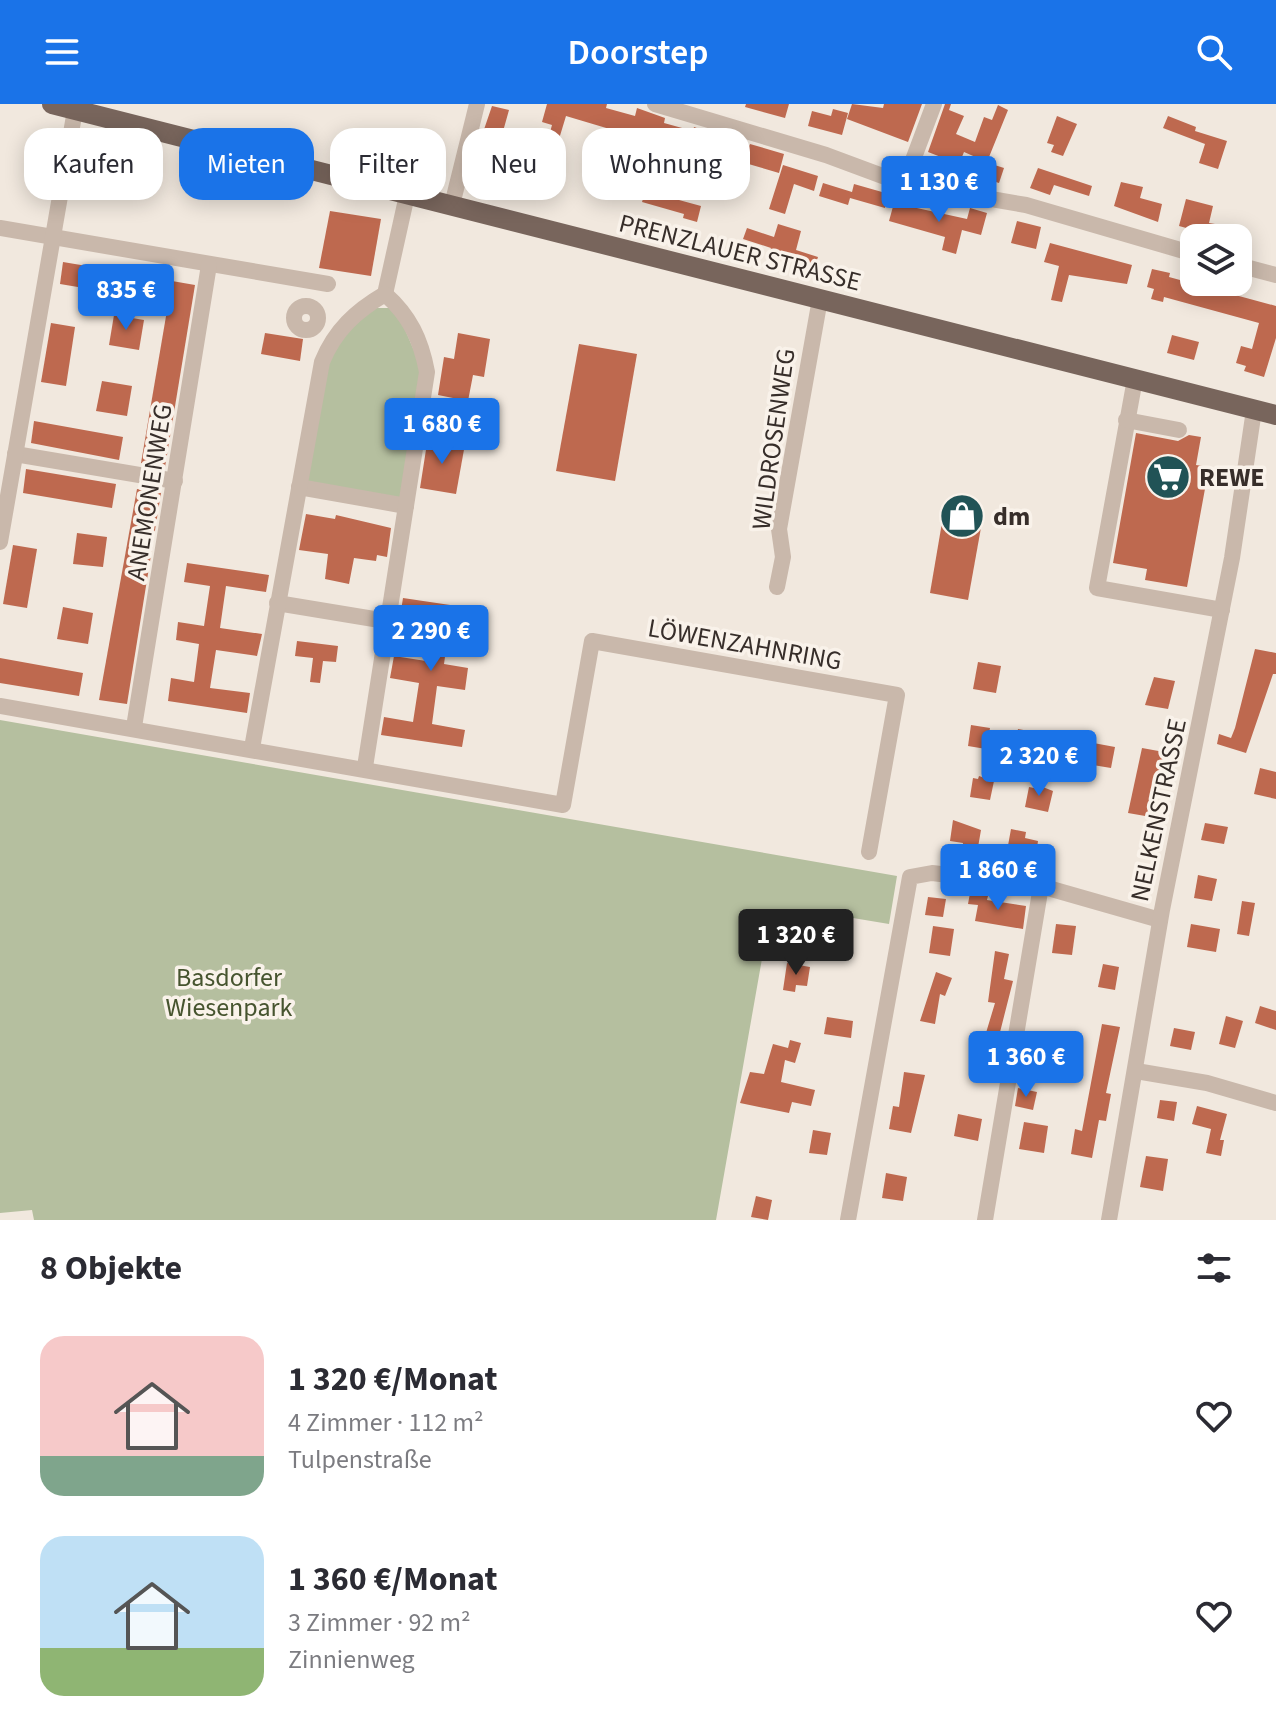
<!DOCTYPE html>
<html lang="de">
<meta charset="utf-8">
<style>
:root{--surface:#fff;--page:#f7f7f7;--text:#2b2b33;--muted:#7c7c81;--accent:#1a73e8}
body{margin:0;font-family:"Source Sans 3",sans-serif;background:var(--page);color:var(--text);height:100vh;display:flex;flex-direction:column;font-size:30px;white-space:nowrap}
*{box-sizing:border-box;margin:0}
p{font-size:26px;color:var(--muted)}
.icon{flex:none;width:44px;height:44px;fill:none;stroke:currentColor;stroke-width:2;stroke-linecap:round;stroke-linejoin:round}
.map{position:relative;height:1116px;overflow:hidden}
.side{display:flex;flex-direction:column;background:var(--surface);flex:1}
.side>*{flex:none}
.guide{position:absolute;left:24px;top:24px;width:800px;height:72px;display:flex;gap:16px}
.fabs{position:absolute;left:1180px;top:120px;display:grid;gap:16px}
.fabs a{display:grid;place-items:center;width:72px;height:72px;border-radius:16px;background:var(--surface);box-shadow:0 4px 20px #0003;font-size:40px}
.price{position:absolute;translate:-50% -68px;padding:0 18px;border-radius:8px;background:var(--accent);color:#fff;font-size:26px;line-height:52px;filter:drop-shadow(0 2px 4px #0008)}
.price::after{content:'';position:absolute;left:50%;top:48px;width:24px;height:18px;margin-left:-12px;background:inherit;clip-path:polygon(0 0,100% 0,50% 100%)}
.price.active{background:#222;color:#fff}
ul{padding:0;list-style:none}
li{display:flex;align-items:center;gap:24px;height:200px;padding:0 40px}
li span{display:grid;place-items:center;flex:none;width:224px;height:160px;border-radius:24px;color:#555}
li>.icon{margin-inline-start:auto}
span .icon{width:96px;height:96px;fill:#fffc;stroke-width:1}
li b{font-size:34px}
h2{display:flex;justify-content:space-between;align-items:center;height:96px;padding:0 40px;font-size:34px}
.chip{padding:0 28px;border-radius:24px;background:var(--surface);box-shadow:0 4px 20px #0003;font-size:28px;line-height:72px}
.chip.active{background:var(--accent);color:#fff}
header{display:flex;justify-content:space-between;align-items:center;height:104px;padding:0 40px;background:var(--accent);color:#fff;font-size:36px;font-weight:600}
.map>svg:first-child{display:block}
.green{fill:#b5bf9f}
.building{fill:#be694f}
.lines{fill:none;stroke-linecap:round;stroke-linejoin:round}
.minor{stroke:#c9b8ab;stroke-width:16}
.major{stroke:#78655c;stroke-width:20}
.labels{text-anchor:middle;stroke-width:7;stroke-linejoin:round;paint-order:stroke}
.street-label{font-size:26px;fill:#372e2a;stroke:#f9f2ea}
.poi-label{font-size:26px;font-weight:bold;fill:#372e2a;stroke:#f9f2ea;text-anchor:start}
.park-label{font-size:26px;fill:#46542f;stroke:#f9f2ea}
</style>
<header><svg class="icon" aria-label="menu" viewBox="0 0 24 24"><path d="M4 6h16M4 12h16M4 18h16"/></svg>Doorstep<svg class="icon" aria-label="search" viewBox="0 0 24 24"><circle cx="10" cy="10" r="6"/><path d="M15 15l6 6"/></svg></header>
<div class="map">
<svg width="1276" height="1116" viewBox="0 0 1276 1116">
<rect width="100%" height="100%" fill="#f1e8de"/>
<g class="green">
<path d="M375,204h21l27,64 -22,126 -96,-17 25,-127 18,-27z"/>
<path d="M0,616l897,156 -8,48 -78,-13 -9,48 -39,-6 -47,267h-682l-2,-10 -32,3z"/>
</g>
<g class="building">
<path d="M547,0h60l-1,4 29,8 2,-8 28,10 -1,5 29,8 1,-4 55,20 1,-3 34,10 -5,19 -82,-24 -1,5 -18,-5 -5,17 -7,-2 -9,30 44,12 -4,16 -14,-4 1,-4 -42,-12 18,-58 -36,-14 -1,3 -57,-17 -7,23 -10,-3 3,-11 -10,-3z"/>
<path d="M746,0h43l-4,14 -40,-11z"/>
<path d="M852,0l31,4 1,-4h38l-14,38 -61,-23z"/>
<path d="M945,0h6l-2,6 15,6 -8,18 19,8 9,-25 8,3 6,-15 10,5 -21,52 -23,-10 -5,12 -31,-12z"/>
<path d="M492,2l17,4 -7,25 21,6 -5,20 21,6 -8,27 -27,-7 8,-26 -35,-11z"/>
<path d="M833,5l15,4 -6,22 -34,-9 4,-15 19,5z"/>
<path d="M1057,12l20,8 -14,32 -12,-4 3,-7 -7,-2z"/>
<path d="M1168,12l28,11 -1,4 32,10 -9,28 -19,-6 6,-19 -42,-16z"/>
<path d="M982,57l22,7 -5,15 -22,-7z"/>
<path d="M783,61l35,11 -4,15 -20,-7 -9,30 -16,-5z"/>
<path d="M1038,64l54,18 -3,10 -35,-11 -4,10 -20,-7z"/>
<path d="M1121,78l22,5 -3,11 22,6 -4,18 -44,-16z"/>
<path d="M823,79l29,9 2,-8 35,10 -4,14 -35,-10 -2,7 -29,-9z"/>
<path d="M1186,95l27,7 -4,17 6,1 -3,11 -33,-9z"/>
<path d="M894,99l73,16 3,-11 17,5 -6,22 -19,-5 -6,24 -14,-4 3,-13 -56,-16z"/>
<path d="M330,107l51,8 -10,57 -52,-8z"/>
<path d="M1017,117l24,6 -5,22 -25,-6z"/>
<path d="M778,120l23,7 -5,19 22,7 -3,9 -46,-12 2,-6 -28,-9 4,-11 27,9z"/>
<path d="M1050,139l82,22 -5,19 -58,-9 -7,27 -11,-2 8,-34 -15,-4z"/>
<path d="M63,158l89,15 -3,22 -89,-15z"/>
<path d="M1152,165l18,4 -1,4 107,29v32l-12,39 -20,-6 2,-5 -10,-3 5,-17 11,3 7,-26 -95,-26 -1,5 -12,-3 3,-10 -7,-2z"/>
<path d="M172,177l23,4 -30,182 -24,-4z"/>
<path d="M114,211l30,5 -5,30 -30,-5z"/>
<path d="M51,219l24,4 -9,59 -25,-4z"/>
<path d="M265,229l38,6 -3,22 -39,-7z"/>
<path d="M458,229l32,6 -6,38 -11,-2 -5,26 -30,-6 6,-38 10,2z"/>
<path d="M1172,231l27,7 -5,18 -27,-7z"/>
<path d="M579,240l58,10 -22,127 -59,-10z"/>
<path d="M102,277l30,5 -5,30 -31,-5z"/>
<path d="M34,317l89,16 -4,23 -88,-17z"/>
<path d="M1136,329l42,8 11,-6 12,2 -5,28 13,2 -22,120 -42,-7 2,-11 -34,-6z"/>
<path d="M428,333l37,7 -9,50 -36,-6z"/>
<path d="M26,365l90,15 -4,24 -89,-15z"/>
<path d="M137,385l24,4 -34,211 -28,-4z"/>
<path d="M945,401l39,6 -16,89 -38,-7z"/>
<path d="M306,410l29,5 1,-4 55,13 -4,29 -10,-2 -1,6 -22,-3 -5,26 -24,-5 3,-25 -29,-4z"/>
<path d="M77,429l30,4 -4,30 -30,-3z"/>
<path d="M13,441l24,4 -10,59 -24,-4z"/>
<path d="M187,459l82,12 -3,17 -40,-6 -6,42 42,6 -5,22 -41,-6 -6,38 40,5 -3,20 -79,-12 3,-23 23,4 5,-38 -23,-4 2,-18 26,4 6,-40 -26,-4z"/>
<path d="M403,494l74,11 -3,22 -25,-3 -5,36 24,4 -3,22 -28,-4 -5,38 33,6 -3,17 -81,-12 3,-18 29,5 6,-39 -29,-5 4,-22 32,5 6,-39 -32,-5z"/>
<path d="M63,503l30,6 -5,31 -31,-5z"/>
<path d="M297,537l41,5 -2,16 -13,-1 -3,22 -10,-1 3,-24 -18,-2z"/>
<path d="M1255,545l21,4v21h-3l-27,79 -29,-9 2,-10 12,4 4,-10z"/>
<path d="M0,554l83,15 -4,23 -79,-13z"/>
<path d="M978,558l23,4 -5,27 -23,-4z"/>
<path d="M1154,573l21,4 -7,28 -23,-4z"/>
<path d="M971,621l19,3 -4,21 -18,-3z"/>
<path d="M1018,625l97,18 -4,21 -97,-16z"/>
<path d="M1142,644l22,4 -13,65 -23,-4z"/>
<path d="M1260,664l16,4v27l-22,-5z"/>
<path d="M979,672l15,5 -4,19 -20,-3 3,-19 5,1z"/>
<path d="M1035,680l18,7 -5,21 -23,-5 4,-20 5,1z"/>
<path d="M953,716l28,10 -4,23 -15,-3 1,-7 -13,-2z"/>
<path d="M1205,719l23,4 -4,17 -23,-4z"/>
<path d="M1011,725l15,3 -1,6 13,3 -3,21 -15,-2 1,-6 -14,-3z"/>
<path d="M1198,771l19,4 -5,22 -18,-3z"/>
<path d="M970,789l18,3 -1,4 39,6 -3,23 -48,-8 3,-16 -10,-1z"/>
<path d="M928,793l18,2 -3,18 -18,-2z"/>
<path d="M1242,797l13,2 -6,33 -12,-2z"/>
<path d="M1056,820l20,2 -4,29 -20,-2z"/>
<path d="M1191,820l29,5 -4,23 -29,-5z"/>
<path d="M933,822l21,3 -4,27 -21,-3z"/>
<path d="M810,834l32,4 -2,18 -32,-5z"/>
<path d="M995,847l14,3 -5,25 9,2 -16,63 5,1 -5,25 -21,-4 19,-63 -7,-1z"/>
<path d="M787,859l23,4 -3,19 -11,-1 -1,7 -12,-2z"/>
<path d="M1103,860l16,3 -4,23 -17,-3z"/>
<path d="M936,868l16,6 -7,18 -5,-2 -5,30 -15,-3z"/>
<path d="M1260,902l16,5v19l-21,-7z"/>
<path d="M1226,912l17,5 -8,27 -16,-4z"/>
<path d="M827,913l26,4 -2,17 -27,-4z"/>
<path d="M1102,920l18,3 -14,66 5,1 -5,27 -7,-1 -7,38 -21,-4 4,-25 7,2z"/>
<path d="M1174,924l21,4 -4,18 -21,-4z"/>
<path d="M790,936l11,3 -6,20 -10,-3 -4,22 34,8 -4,16 -19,-4 -3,11 -49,-10 10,-31 14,2 9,-30 15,4z"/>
<path d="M904,968l21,3 -14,58 -22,-4 4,-23 6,1z"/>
<path d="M1018,984l19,4 -4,18 -18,-4z"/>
<path d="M1160,996l17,2 -3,19 -17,-3z"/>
<path d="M1197,1002l30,8 -7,26h4l-3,16 -15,-3 5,-24 -19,-5z"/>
<path d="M958,1010l24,5 -4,22 -24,-5z"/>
<path d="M1024,1018l24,4 -4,27 -25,-4z"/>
<path d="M813,1026l18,3 -4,22 -18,-2z"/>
<path d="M1146,1052l22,3 -5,32 -23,-4z"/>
<path d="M886,1069l21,4 -4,24 -21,-3z"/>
<path d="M756,1092l16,4 -4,20 -17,-3z"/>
</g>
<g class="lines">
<g class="minor">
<path d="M655,0l171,51 78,29 122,21 168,49"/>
<path d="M904,80l30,-80"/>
<path d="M452,101l25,-101"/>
<path d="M0,124l328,56"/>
<path d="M1238,161l38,10"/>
<circle cx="306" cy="214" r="12"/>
<path d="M1135,275l-38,209 125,22"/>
<path d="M1126,316l53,10"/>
<path d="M15,350l160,27"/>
<path d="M299,383l107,19"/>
<path d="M0,438l75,-432"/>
<path d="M777,483l6,-30 -4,-28 41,-230"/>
<path d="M277,499l109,18"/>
<path d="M0,602l563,99 29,-164 305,54 -28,157"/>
<path d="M134,623l75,-462"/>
<path d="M252,644l70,-386c13,-32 34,-51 63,-68l22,-99"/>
<path d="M365,663l62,-395c-6,-32 -17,-56 -42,-78"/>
<path d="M1136,967l71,12 69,20"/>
<path d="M848,1116l62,-343 22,-4 109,13 119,34"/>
<path d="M985,1116l56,-334"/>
<path d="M1109,1116l53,-310 70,-352 22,-148"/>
</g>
<path class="major" d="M52,0l1224,311"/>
</g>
<defs>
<g id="supermarket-disc" transform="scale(2.3)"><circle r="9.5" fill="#215356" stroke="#f9f2ea"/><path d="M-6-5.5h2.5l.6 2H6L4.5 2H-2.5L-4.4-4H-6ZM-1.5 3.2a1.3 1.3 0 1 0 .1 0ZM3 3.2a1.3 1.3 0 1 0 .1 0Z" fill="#fff"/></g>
<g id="shop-disc" transform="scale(2.3)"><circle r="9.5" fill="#215356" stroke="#f9f2ea"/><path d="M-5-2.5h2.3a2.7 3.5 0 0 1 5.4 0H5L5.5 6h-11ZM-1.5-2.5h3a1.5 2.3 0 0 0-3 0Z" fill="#fff"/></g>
</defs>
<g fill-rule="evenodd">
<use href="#supermarket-disc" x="1168" y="373"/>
<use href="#shop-disc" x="962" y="412"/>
</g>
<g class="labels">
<g class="street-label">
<text transform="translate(740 148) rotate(14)" y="9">PRENZLAUER STRASSE</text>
<text transform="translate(773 335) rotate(-82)" y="9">WILDROSENWEG</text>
<text transform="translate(149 388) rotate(-81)" y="9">ANEMONENWEG</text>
<text transform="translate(745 540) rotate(10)" y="9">LÖWENZAHNRING</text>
<text transform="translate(1158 706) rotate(-78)" y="9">NELKENSTRASSE</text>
</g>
<g class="poi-label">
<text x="1199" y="382">REWE</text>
<text x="993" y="421">dm</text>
</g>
<g class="park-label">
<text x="229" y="882">Basdorfer<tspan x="229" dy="30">Wiesenpark</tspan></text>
</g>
</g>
</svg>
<div class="fabs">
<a><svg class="icon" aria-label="layers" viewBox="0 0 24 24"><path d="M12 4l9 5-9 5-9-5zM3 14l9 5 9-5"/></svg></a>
</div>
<b class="price" style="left:939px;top:120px">1 130 €</b>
<b class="price" style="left:126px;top:228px">835 €</b>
<b class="price" style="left:442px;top:362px">1 680 €</b>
<b class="price" style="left:431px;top:569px">2 290 €</b>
<b class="price" style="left:1039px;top:694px">2 320 €</b>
<b class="price" style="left:998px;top:808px">1 860 €</b>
<b class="price active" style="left:796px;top:873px">1 320 €</b>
<b class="price" style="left:1026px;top:995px">1 360 €</b>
<div class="guide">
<a class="chip">Kaufen</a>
<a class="chip active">Mieten</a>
<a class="chip">Filter</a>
<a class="chip">Neu</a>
<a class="chip">Wohnung</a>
</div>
</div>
<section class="side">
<h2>8 Objekte<svg class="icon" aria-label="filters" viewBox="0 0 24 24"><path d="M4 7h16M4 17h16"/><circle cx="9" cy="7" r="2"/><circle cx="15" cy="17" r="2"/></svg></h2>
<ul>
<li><span style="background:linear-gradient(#f6c9c9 75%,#7fa58c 0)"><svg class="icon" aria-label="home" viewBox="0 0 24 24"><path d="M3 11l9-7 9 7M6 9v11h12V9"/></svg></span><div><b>1 320 €/Monat</b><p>4 Zimmer · 112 m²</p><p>Tulpenstraße</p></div><svg class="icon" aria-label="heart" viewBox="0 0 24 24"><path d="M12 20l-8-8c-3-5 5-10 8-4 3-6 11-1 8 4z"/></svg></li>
<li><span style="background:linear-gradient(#bfe0f5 70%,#8fb573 0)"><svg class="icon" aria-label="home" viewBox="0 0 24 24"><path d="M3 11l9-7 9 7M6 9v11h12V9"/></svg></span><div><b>1 360 €/Monat</b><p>3 Zimmer · 92 m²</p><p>Zinnienweg</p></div><svg class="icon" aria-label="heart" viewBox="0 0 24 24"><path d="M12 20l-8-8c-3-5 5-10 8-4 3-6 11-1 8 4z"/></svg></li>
</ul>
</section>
